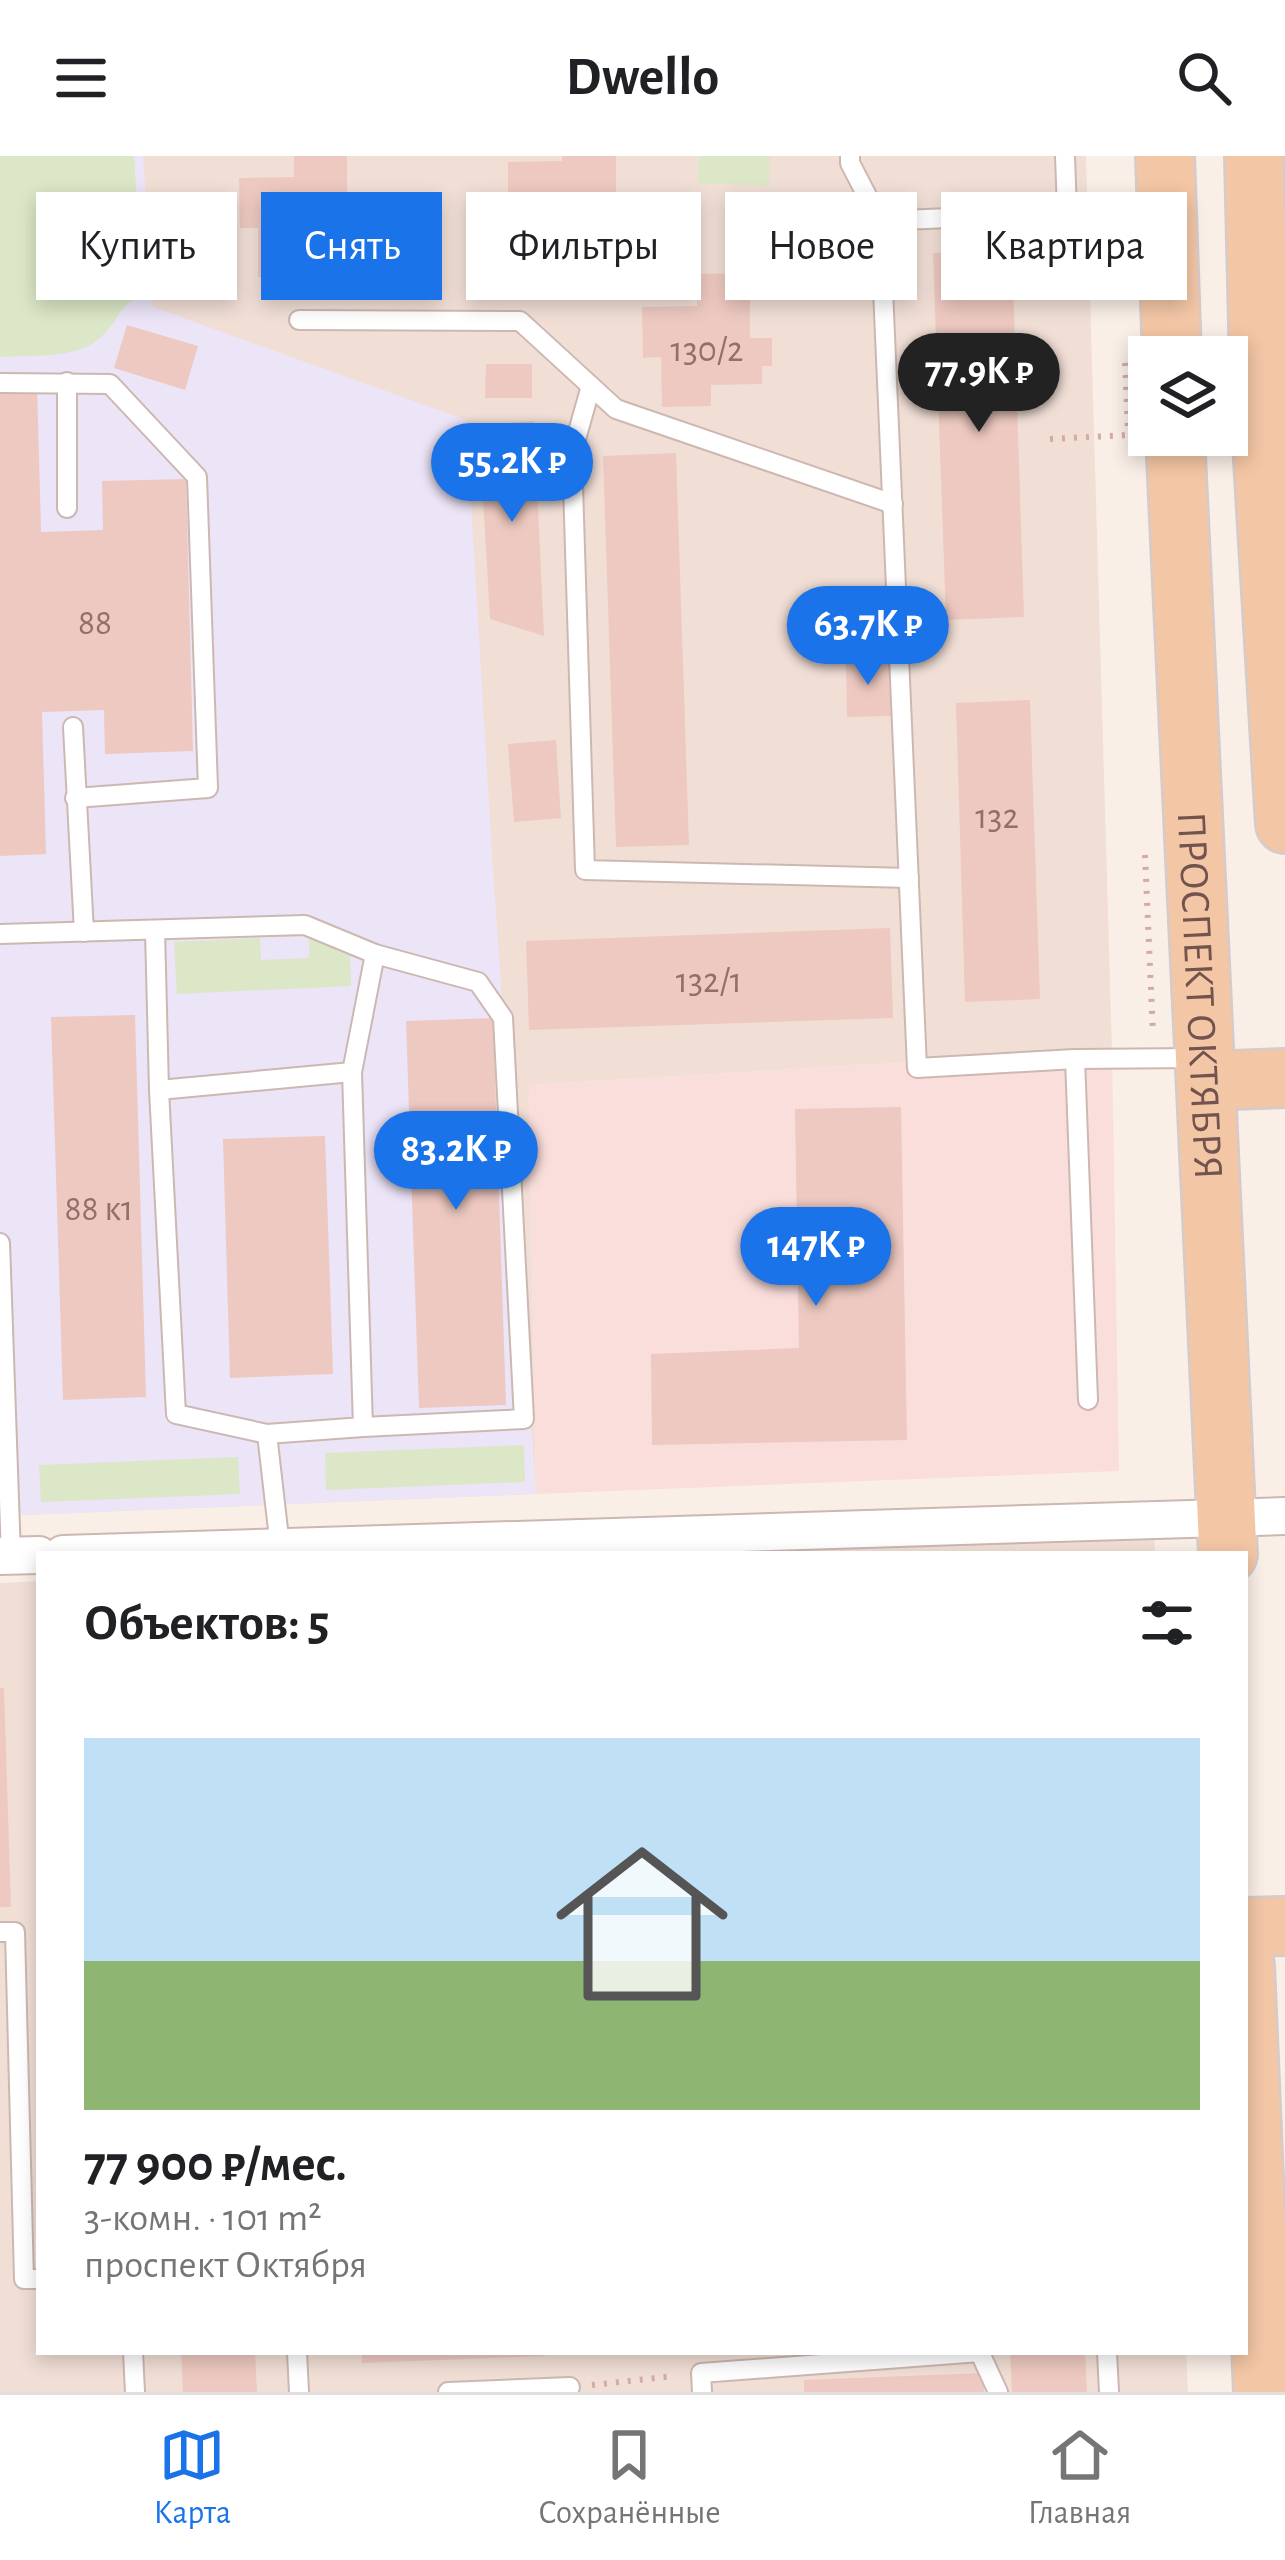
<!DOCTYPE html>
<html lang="ru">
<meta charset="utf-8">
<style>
:root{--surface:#fff;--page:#f2f2f2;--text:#202124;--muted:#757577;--line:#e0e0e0;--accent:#1a73e8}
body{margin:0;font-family:"Alegreya Sans",sans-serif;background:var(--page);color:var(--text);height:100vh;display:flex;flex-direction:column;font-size:45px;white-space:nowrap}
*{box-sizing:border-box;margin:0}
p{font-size:39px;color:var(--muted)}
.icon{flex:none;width:66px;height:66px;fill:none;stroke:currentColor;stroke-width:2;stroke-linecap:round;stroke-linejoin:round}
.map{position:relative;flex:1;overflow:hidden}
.drawer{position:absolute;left:36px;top:1395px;width:1212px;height:804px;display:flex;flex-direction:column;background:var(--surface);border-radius:0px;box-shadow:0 6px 18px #0003}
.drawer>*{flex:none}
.guide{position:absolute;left:36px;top:36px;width:1215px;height:108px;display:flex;gap:24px}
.tools{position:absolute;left:1128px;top:180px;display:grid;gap:24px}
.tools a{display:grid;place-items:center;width:120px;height:120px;border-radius:0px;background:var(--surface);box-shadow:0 6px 18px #0003;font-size:60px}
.price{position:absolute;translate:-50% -102px;padding:0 27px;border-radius:42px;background:var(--accent);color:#fff;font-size:39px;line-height:78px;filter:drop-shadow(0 3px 6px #0008)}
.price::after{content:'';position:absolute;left:50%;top:72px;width:36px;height:27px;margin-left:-18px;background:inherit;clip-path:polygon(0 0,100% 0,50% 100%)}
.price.selected{background:#222;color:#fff}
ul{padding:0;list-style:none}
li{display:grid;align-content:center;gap:24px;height:636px;padding:0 48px}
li+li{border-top:3px solid var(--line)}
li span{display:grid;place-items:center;height:372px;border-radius:0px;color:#555}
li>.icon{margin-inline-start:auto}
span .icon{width:216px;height:216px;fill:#fffc;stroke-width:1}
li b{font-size:51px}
h2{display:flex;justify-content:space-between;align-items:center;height:144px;padding:0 48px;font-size:51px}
.chip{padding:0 42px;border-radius:0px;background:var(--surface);box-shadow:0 6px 18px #0003;font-size:42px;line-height:108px}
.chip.selected{background:var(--accent);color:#fff}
header{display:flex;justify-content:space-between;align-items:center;height:156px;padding:0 48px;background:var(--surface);font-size:54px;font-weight:700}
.tab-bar{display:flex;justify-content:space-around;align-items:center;height:168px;border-top:3px solid var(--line);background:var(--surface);font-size:33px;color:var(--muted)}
.tab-bar a{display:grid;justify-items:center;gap:6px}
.tab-bar .selected{color:var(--accent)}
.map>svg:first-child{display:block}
.residential{fill:#f1dfd6}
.commercial{fill:#fadedc}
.education{fill:#ece4f7}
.green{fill:#dbe7c7}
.building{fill:#edc9c1}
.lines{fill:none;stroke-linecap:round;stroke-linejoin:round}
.service-casing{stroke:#cdb7b1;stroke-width:22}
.minor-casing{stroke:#cdb7b1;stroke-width:40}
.primary-casing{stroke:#d5cbca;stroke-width:62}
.path{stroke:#d2aca4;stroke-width:6;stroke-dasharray:3 9;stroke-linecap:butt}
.service{stroke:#fff;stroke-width:18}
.minor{stroke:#fff;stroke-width:36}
.primary{stroke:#f3c6a5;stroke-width:57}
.labels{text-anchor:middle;stroke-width:9;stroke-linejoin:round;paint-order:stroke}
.number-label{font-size:36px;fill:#91706b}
.street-label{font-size:42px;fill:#72534e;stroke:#fdf3ed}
</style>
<header><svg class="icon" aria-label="menu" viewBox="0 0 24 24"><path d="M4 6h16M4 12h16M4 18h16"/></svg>Dwello<svg class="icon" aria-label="search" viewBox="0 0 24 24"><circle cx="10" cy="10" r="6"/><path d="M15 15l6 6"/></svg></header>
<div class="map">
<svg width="1285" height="2236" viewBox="0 0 1285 2236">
<rect width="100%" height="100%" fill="#faefe7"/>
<g class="residential">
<path d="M0,0h1086l26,894 -583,35 7,409 -536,22z"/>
<path d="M1154,1374l1,24h-521z"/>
<path d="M39,1425v771h1147l2,40h-1188v-809z"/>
</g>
<path class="commercial" d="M1112,894l7,421 -583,23 -7,-409z"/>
<path class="education" d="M0,0h143l10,151 313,113 26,435 44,639 -536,22z"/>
<g class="green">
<path d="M0,0h134l9,138c-29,16 -20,21 -40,41 -23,25 -71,20 -103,22z"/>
<path d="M699,0h71l-1,30 -71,-3z"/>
<path d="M309,780l41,20 1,30 -174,8 -3,-52 86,-4 1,22 48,-2z"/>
<path d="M524,1289l1,37 -199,8 -1,-37z"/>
<path d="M238,1301l2,37 -199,8 -2,-37z"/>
</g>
<g class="building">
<path d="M294,0h53v52h22v28l-10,1v18h-51v22h-50v-49h-18l-1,-50 55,-1z"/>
<path d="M562,0h54v36l22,1 -1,27 -9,1v18h-51v22l-50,1v-50h-19v-50l54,-1z"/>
<path d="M1012,95l12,366 -78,3 -13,-367z"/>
<path d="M750,117v65h22v28h-10v18l-51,1v21l-49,1 -1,-50 -18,1 -1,-51 55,-1v-32z"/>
<path d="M127,169l71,21 -13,44 -71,-22z"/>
<path d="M486,208h46v34h-47z"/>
<path d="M37,228l4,148 62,-2 -1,-49 84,-2 7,272 -88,3 -1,-44 -62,2 4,142 -46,2v-471z"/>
<path d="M534,265l10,215 -54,-17 -11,-194z"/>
<path d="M676,297l13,392 -73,2 -13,-391z"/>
<path d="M889,502l2,58 -44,1 -1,-58z"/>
<path d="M1030,544l10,299 -75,3 -9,-299z"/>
<path d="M556,584l5,78 -47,4 -6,-78z"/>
<path d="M890,772l3,90 -364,12 -3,-89z"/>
<path d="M135,859l11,382 -83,3 -12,-383z"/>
<path d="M493,862l13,387 -87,3 -13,-387z"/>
<path d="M901,951l6,333 -255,5 -1,-91 148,-6 -4,-239z"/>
<path d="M325,980l8,238 -103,4 -7,-239z"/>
<path d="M0,1532h4l7,219h-11z"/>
<path d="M181,2196h74l2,40h-74z"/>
<path d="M362,2196h183v4l-183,7z"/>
<path d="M1010,2196h75l2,40h-75z"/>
<path d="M983,2217l1,19h-180v-12z"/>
</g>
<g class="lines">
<g class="service-casing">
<g id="service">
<path d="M850,0v7l30,58"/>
<path d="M1065,0l2,55"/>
<path d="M1160,53l-280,12 37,847 158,-9 121,-1"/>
<path d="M299,164l221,1 96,88 277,95"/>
<path d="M67,226v126"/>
<path d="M0,227l110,1 87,93 11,311 -133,10"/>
<path d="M591,230l-19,67 13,417 324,8"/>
<path d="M73,571l11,205"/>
<path d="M155,774l4,160 17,324 91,20 96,-7 -11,-355 23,-118"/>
<path d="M0,778l305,-9 70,29 103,28 25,36 21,401 -161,8"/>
<path d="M1075,903l13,341"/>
<path d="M159,934l193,-18"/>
<path d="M0,1087l11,313"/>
<path d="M267,1278l13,113"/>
<path d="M0,1776h15l9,347h15"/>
<path d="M133,2196l2,40"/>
<path d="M297,2196l2,40"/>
<path d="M1107,2196l2,40"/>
<path d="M980,2197l18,39"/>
<path d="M448,2236l122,-5"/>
<path d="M702,2236l-1,-19 279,-21"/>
</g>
</g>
<g class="minor-casing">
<g id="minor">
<path d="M63,1398l1222,-38"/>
<path d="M0,1400l39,-1"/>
</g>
</g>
<g class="primary-casing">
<g id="primary">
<path d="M1165,0l7,201"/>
<path d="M1254,0l6,254 25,414"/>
<path id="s1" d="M1175,279l53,1119"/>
<path d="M1206,925l79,-3"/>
<path d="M1245,1771l40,-1"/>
<path d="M1245,1810l18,426"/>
</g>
</g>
<g class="path">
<path d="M1125,207l3,65"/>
<path d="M1050,283l78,-4"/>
<path d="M1145,699l8,179"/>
<path d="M592,2229l82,-9"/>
</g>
<use href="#service" class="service"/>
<use href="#minor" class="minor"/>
<use href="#primary" class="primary"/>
</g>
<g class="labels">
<g class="number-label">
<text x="707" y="205">130/2</text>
<text x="95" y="478">88</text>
<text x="997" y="672">132</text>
<text x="709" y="836">132/1</text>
<text x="99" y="1064">88 к1</text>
</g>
<g class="street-label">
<text dy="15" stroke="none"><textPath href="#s1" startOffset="561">ПРОСПЕКТ ОКТЯБРЯ</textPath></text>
</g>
</g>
</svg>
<div class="tools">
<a><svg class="icon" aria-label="layers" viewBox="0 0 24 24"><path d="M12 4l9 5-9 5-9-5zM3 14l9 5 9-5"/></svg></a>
</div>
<b class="price selected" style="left:979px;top:279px">77.9K ₽</b>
<b class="price" style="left:512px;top:369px">55.2K ₽</b>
<b class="price" style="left:868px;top:532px">63.7K ₽</b>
<b class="price" style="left:456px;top:1057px">83.2K ₽</b>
<b class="price" style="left:816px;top:1153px">147K ₽</b>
<div class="guide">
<a class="chip">Купить</a>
<a class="chip selected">Снять</a>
<a class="chip">Фильтры</a>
<a class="chip">Новое</a>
<a class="chip">Квартира</a>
</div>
<section class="drawer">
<h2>Объектов: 5<svg class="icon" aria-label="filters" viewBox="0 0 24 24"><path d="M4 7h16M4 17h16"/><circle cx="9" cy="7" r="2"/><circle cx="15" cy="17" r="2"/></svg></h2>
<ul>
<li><span style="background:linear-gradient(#bfe0f5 60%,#8fb573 0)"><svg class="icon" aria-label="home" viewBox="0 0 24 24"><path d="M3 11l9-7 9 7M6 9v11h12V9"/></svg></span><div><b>77 900 ₽/мес.</b><p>3-комн. · 101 m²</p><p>проспект Октября</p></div></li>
</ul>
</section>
</div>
<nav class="tab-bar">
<a class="selected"><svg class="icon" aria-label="map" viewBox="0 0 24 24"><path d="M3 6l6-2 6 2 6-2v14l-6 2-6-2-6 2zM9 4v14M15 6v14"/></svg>Карта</a>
<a><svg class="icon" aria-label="saved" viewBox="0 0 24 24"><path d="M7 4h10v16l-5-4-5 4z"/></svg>Сохранённые</a>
<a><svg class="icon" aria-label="home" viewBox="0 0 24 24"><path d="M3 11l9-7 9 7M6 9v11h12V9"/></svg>Главная</a>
</nav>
